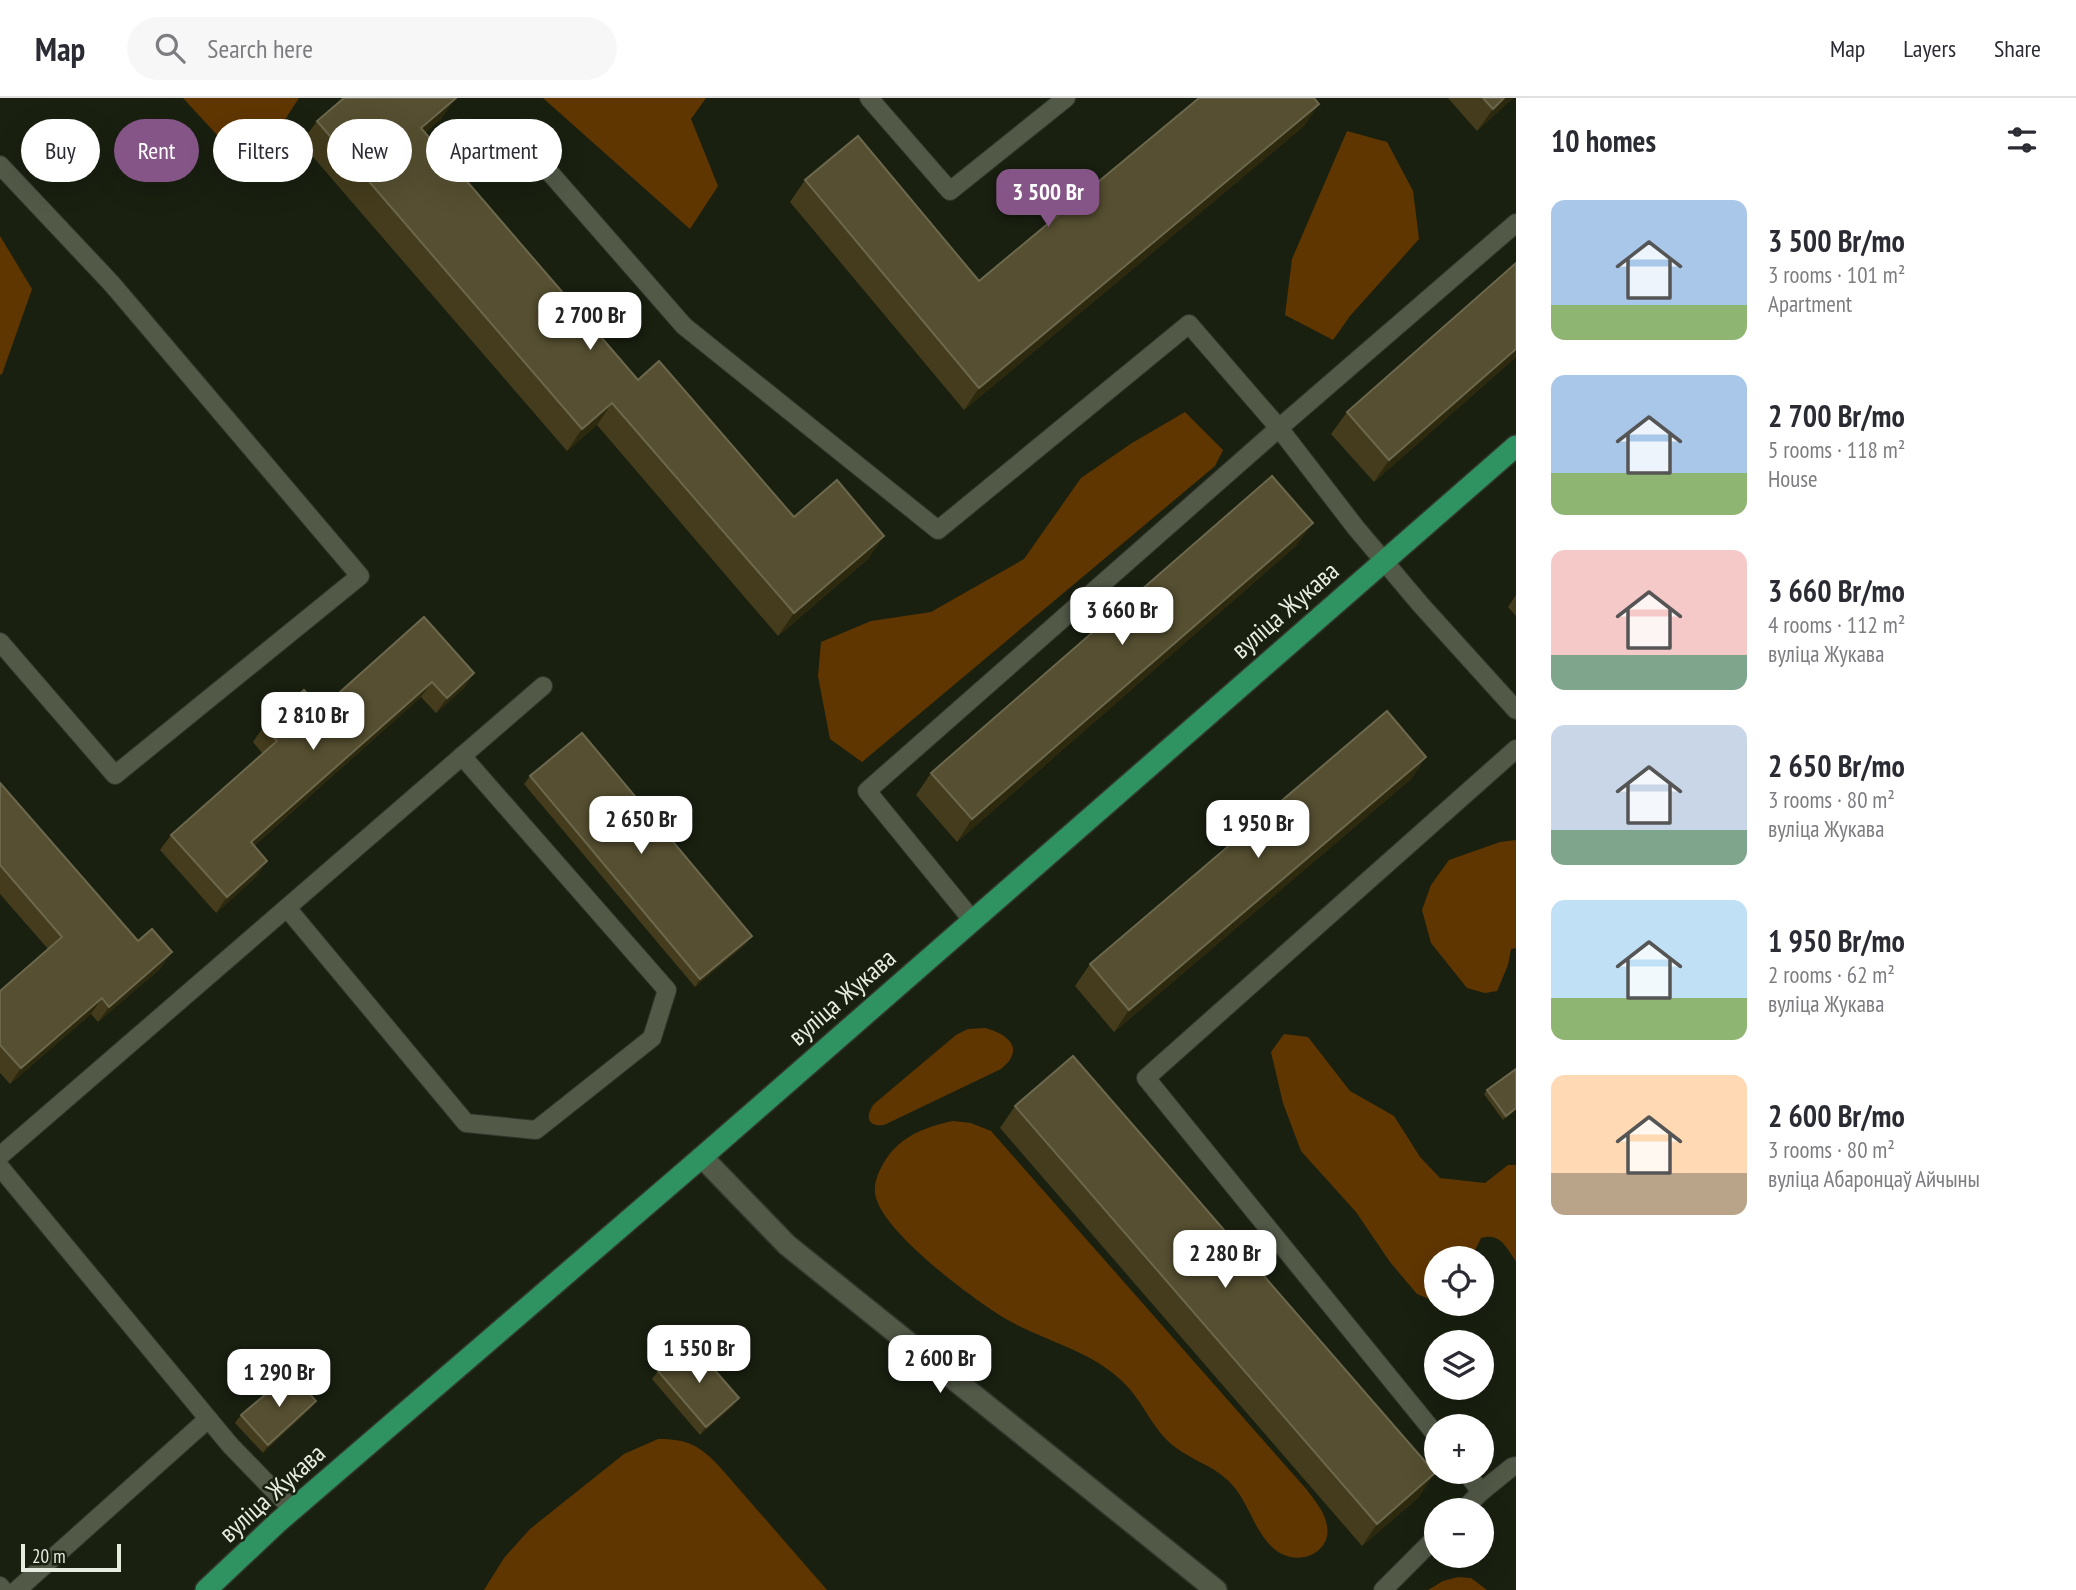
<!DOCTYPE html>
<meta charset="utf-8">
<style>
:root{--surface:#fff;--page:#f7f7f7;--text:#2b2b33;--muted:#7c7c81;--line:#e1e1e2;--accent:#865587}
body{margin:0;font-family:"PT Sans Narrow",sans-serif;background:var(--page);color:var(--text);height:100vh;display:flex;flex-direction:column;font-size:26px;white-space:nowrap}
*{box-sizing:border-box;margin:0}
p{font-size:23px;color:var(--muted)}
.icon{flex:none;width:38px;height:38px;fill:none;stroke:currentColor;stroke-width:2;stroke-linecap:round;stroke-linejoin:round}
.map{position:relative;flex:1;overflow:hidden}
.details{display:flex;flex-direction:column;background:var(--surface);width:560px}
.details>*{flex:none}
.guide{position:absolute;left:21px;top:21px;width:665px;height:63px;display:flex;gap:14px}
.fabs{position:absolute;left:1424px;top:1148px;display:grid;gap:14px}
.fabs a{display:grid;place-items:center;width:70px;height:70px;border-radius:50%;background:var(--surface);box-shadow:0 7px 28px #0002;font-size:35px}
.scale{position:absolute;left:21px;bottom:18px;width:100px;box-sizing:border-box;padding-left:7px;border:4px solid #e7ece1;border-top:0;font-size:19px;line-height:24px;white-space:nowrap;color:#e7ece1;-webkit-text-stroke:5px #192010;paint-order:stroke}
.price{position:absolute;translate:-50% -60px;padding:0 16px;border-radius:14px;background:#fff;color:#222;font-size:23px;line-height:46px;filter:drop-shadow(0 2px 4px #0008)}
.price::after{content:'';position:absolute;left:50%;top:42px;width:21px;height:16px;margin-left:-10px;background:inherit;clip-path:polygon(0 0,100% 0,50% 100%)}
.price.active{background:var(--accent);color:#fff}
ul{padding:0;list-style:none}
li{display:flex;align-items:center;gap:21px;height:175px;padding:0 35px}
li span{display:grid;place-items:center;flex:none;width:196px;height:140px;border-radius:14px;color:#555}
li>.icon{margin-inline-start:auto}
span .icon{width:84px;height:84px;fill:#fffc;stroke-width:1}
li b{font-size:30px}
h2{display:flex;justify-content:space-between;align-items:center;height:84px;padding:0 35px;font-size:30px}
.pill{padding:0 24px;border-radius:32px;background:var(--surface);box-shadow:0 7px 28px #0002;font-size:24px;line-height:63px}
.pill.active{background:var(--accent);color:#fff}
header{display:flex;align-items:center;gap:42px;box-sizing:border-box;height:98px;padding:0 35px;background:var(--surface);border-bottom:2px solid var(--line)}
header strong{font-size:33px}
nav{display:flex;gap:38px;margin-inline-start:auto;font-size:24px}
.search{width:490px;height:63px;background:var(--page);display:flex;align-items:center;gap:18px;box-sizing:border-box;padding:0 24px;border-radius:38px;color:var(--muted);font-size:26px}
main{display:flex;flex:1;min-height:0}
.map>svg:first-child{display:block}
.forest{fill:#603600}
.lines{fill:none;stroke-linecap:round;stroke-linejoin:round}
.lane-casing{stroke:#32362d;stroke-width:20}
.street-casing{stroke:#32362d;stroke-width:24}
.primary-casing{stroke:#32362d;stroke-width:24}
.lane{stroke:#525947;stroke-width:18}
.street{stroke:#525947;stroke-width:21}
.primary{stroke:#2f9261;stroke-width:21}
.wall{fill:#443c1c}
.shaded-wall{fill:#2c290e}
.building{fill:#564f31;stroke:#6c684d;stroke-width:2}
.labels{text-anchor:middle;stroke-width:5;stroke-linejoin:round;paint-order:stroke}
.street-label{font-size:26px;fill:#e7ece1;stroke:#192010}
</style>
<header>
<strong>Map</strong>
<div class="search"><svg class="icon" aria-label="search" viewBox="0 0 24 24"><circle cx="10" cy="10" r="6"/><path d="M15 15l6 6"/></svg>Search here</div>
<nav><a>Map</a><a>Layers</a><a>Share</a></nav>
</header>
<main>
<div class="map">
<svg width="1516" height="1492" viewBox="0 0 1516 1492">
<rect width="100%" height="100%" fill="#192010"/>
<g class="forest">
<path d="M183,0h116l-48,74z"/>
<path d="M543,0h163l-15,21 27,67 -28,43z"/>
<path d="M1347,33l40,11 26,49 6,48 -69,77 -17,24 -48,-25 7,-56z"/>
<path d="M0,138l32,53 -30,85 -2,1z"/>
<path d="M1185,314l38,38 -8,16 -353,296 -32,-23 -12,-63 3,-34 50,-21 60,-9 93,-53 57,-81 51,-35z"/>
<path d="M1516,742v108l-5,1 -3,16 -11,26 -12,2 -18,-5 -36,-45 -9,-33 9,-25 18,-25 51,-18z"/>
<path d="M985,930c23,6 41,21 16,41l-117,56c-17,2 -19,-9 -10,-21l82,-69 12,-6z"/>
<path d="M1284,936l24,3 42,54 44,25 26,41 20,21 45,5 23,-18h8v96c-10,-14 -16,-29 -35,-23l-10,20h-34v42l-3,1 -17,-7 -27,-32 -34,-50 -55,-61 -18,-48 -12,-51z"/>
<path d="M953,1023l18,2 20,8 316,359c8,11 18,22 20,36 4,22 -18,35 -37,31 -30,-7 -38,-48 -55,-69 -18,-22 -39,-25 -60,-41 -23,-17 -32,-47 -53,-66 -32,-31 -78,-40 -116,-62 -32,-19 -127,-89 -131,-126 -1,-8 2,-18 6,-25 15,-30 40,-40 72,-47z"/>
<path d="M658,1341c29,0 41,6 61,27l108,124h-343l20,-32 26,-29 94,-75z"/>
<path d="M1458,1479l13,1 16,12h-59l15,-9z"/>
</g>
<g class="lines">
<g class="lane-casing">
<g id="lane">
<path d="M869,0l81,93 116,-93"/>
<path d="M531,53l153,175 254,204 251,-206 90,104 77,100 65,77 95,105"/>
<path d="M0,67l112,119 248,292 -245,199 -115,-133"/>
<path d="M287,810l179,215 70,7 116,-92 15,-48 -205,-234"/>
<path d="M973,823l-106,-130 412,-363 237,-205"/>
<path d="M0,1058l543,-470"/>
<path d="M0,1069l230,278 63,65"/>
<path d="M1437,1338l-291,-358 370,-329"/>
<path d="M1466,1374l15,20"/>
<path d="M1463,1412l18,-18 31,-25 4,-1"/>
<path d="M0,1488l3,4"/>
<path d="M17,1492l191,-171"/>
<path d="M1383,1492l54,-54"/>
</g>
</g>
<g class="street-casing">
<path id="street" d="M702,1059l85,88 429,345"/>
</g>
<g class="primary-casing">
<path id="primary" d="M206,1492l71,-67 425,-366 814,-711"/>
</g>
<use href="#lane" class="lane"/>
<use href="#street" class="street"/>
<use href="#primary" class="primary"/>
</g>
<g class="wall">
<path d="M1448,0h65l-36,33z"/>
<path d="M1319,6l-15,22 -340,284 -174,-208 15,-22 174,101z"/>
<path d="M442,20l-17,15 213,247 156,137 75,41 -91,78 -181,-211 -30,26 -266,-308 16,-22z"/>
<path d="M1516,165v94l-142,125 -43,-48 16,-22z"/>
<path d="M1297,447l-340,297 -41,-47 15,-22z"/>
<path d="M1516,497v21l-8,-9z"/>
<path d="M424,519l50,56 -11,16 -27,24 -15,-16 -167,149 13,15 -11,16 -40,36 -56,-63 11,-15 92,-81 -10,-12 11,-16 57,-17z"/>
<path d="M1426,659l-15,22 -297,253 -39,-46 15,-22z"/>
<path d="M530,678l216,168 -51,43 -171,-203z"/>
<path d="M0,685l161,185 -63,54 -7,-8 -81,70 -10,-11v-82l48,-42 -48,-55z"/>
<path d="M1516,971v41l-13,10 -19,-26 3,-4z"/>
<path d="M1015,1008l405,390 -58,50 -362,-418z"/>
<path d="M658,1273l75,35 -33,29 -48,-56z"/>
<path d="M316,1303l-6,8 -47,44 -28,-30 6,-8z"/>
</g>
<g class="shaded-wall">
<path d="M456,0l-14,20 -37,32 16,-22z"/>
<path d="M1504,0h9l-36,33 16,-22z"/>
<path d="M1319,6l-15,22 -340,284 15,-22z"/>
<path d="M1516,251v8l-142,125 15,-22z"/>
<path d="M612,305l-15,22 -30,26 15,-22z"/>
<path d="M1313,425l-16,22 -340,297 15,-23z"/>
<path d="M884,438l-15,22 -91,78 16,-23z"/>
<path d="M474,575l-11,16 -27,24 11,-15z"/>
<path d="M432,584l-11,15 -181,161 11,-16z"/>
<path d="M1426,659l-15,22 -297,253 15,-22z"/>
<path d="M267,763l-11,16 -40,36 11,-16z"/>
<path d="M752,838l-6,8 -51,43 5,-8z"/>
<path d="M172,854l-11,16 -63,54 11,-15z"/>
<path d="M102,900l-11,16 -81,70 11,-16z"/>
<path d="M1516,1010v2l-13,10 3,-4z"/>
<path d="M739,1300l-6,8 -33,29 6,-8z"/>
<path d="M316,1303l-6,8 -47,44 5,-8z"/>
<path d="M1435,1375l-15,23 -58,50 15,-22z"/>
</g>
<g class="building">
<path d="M344,0h112l-35,30 217,252 21,-19 135,156 43,-37 47,56 -90,77 -182,-210 -30,26 -265,-308z"/>
<path d="M1199,0h115l5,6 -340,284 -174,-208 53,-44 121,145z"/>
<path d="M1483,0h21l-11,11z"/>
<path d="M1516,165v86l-127,111 -42,-48z"/>
<path d="M1272,378l41,47 -341,296 -41,-46z"/>
<path d="M424,519l50,56 -27,25 -15,-16 -181,160 16,19 -40,36 -56,-62 106,-94 -13,-15 40,-36 17,19z"/>
<path d="M1387,613l39,46 -297,253 -39,-46z"/>
<path d="M582,635l170,203 -52,43 -170,-203z"/>
<path d="M0,685l138,158 14,-12 20,23 -63,55 -7,-9 -81,70 -21,-23v-54l62,-54 -62,-72z"/>
<path d="M1073,958l362,417 -58,51 -362,-418z"/>
<path d="M1516,971v39l-10,8 -19,-26z"/>
<path d="M691,1245l48,55 -33,29 -48,-56z"/>
<path d="M291,1275l25,28 -48,44 -27,-30z"/>
</g>
<g class="labels">
<g class="street-label">
<text transform="translate(1285 512) rotate(-41)" y="9">вуліца Жукава</text>
<text transform="translate(842 899) rotate(-41)" y="9">вуліца Жукава</text>
<text transform="translate(272 1395) rotate(-42)" y="9">вуліца Жукава</text>
</g>
</g>
</svg>
<div class="fabs">
<a><svg class="icon" aria-label="locate" viewBox="0 0 24 24"><circle cx="12" cy="12" r="6"/><path d="M12 2v4M12 18v4M2 12h4M18 12h4"/></svg></a>
<a><svg class="icon" aria-label="layers" viewBox="0 0 24 24"><path d="M12 4l9 5-9 5-9-5zM3 14l9 5 9-5"/></svg></a>
<a>+</a>
<a>−</a>
</div>
<div class="scale">20 m</div>
<b class="price active" style="left:1048px;top:131px">3 500 Br</b>
<b class="price" style="left:590px;top:254px">2 700 Br</b>
<b class="price" style="left:1122px;top:549px">3 660 Br</b>
<b class="price" style="left:313px;top:654px">2 810 Br</b>
<b class="price" style="left:641px;top:758px">2 650 Br</b>
<b class="price" style="left:1258px;top:762px">1 950 Br</b>
<b class="price" style="left:1225px;top:1192px">2 280 Br</b>
<b class="price" style="left:699px;top:1287px">1 550 Br</b>
<b class="price" style="left:940px;top:1297px">2 600 Br</b>
<b class="price" style="left:279px;top:1311px">1 290 Br</b>
<div class="guide">
<a class="pill">Buy</a>
<a class="pill active">Rent</a>
<a class="pill">Filters</a>
<a class="pill">New</a>
<a class="pill">Apartment</a>
</div>
</div>
<section class="details">
<h2>10 homes<svg class="icon" aria-label="filters" viewBox="0 0 24 24"><path d="M4 7h16M4 17h16"/><circle cx="9" cy="7" r="2"/><circle cx="15" cy="17" r="2"/></svg></h2>
<ul>
<li><span style="background:linear-gradient(#a9c7e8 75%,#8fb573 0)"><svg class="icon" aria-label="home" viewBox="0 0 24 24"><path d="M3 11l9-7 9 7M6 9v11h12V9"/></svg></span><div><b>3 500 Br/mo</b><p>3 rooms · 101 m²</p><p>Apartment</p></div></li>
<li><span style="background:linear-gradient(#a9c7e8 70%,#8fb573 0)"><svg class="icon" aria-label="home" viewBox="0 0 24 24"><path d="M3 11l9-7 9 7M6 9v11h12V9"/></svg></span><div><b>2 700 Br/mo</b><p>5 rooms · 118 m²</p><p>House</p></div></li>
<li><span style="background:linear-gradient(#f6c9c9 75%,#7fa58c 0)"><svg class="icon" aria-label="home" viewBox="0 0 24 24"><path d="M3 11l9-7 9 7M6 9v11h12V9"/></svg></span><div><b>3 660 Br/mo</b><p>4 rooms · 112 m²</p><p>вуліца Жукава</p></div></li>
<li><span style="background:linear-gradient(#c9d6e8 75%,#7fa58c 0)"><svg class="icon" aria-label="home" viewBox="0 0 24 24"><path d="M3 11l9-7 9 7M6 9v11h12V9"/></svg></span><div><b>2 650 Br/mo</b><p>3 rooms · 80 m²</p><p>вуліца Жукава</p></div></li>
<li><span style="background:linear-gradient(#bfe0f5 70%,#8fb573 0)"><svg class="icon" aria-label="home" viewBox="0 0 24 24"><path d="M3 11l9-7 9 7M6 9v11h12V9"/></svg></span><div><b>1 950 Br/mo</b><p>2 rooms · 62 m²</p><p>вуліца Жукава</p></div></li>
<li><span style="background:linear-gradient(#ffd9b3 70%,#b9a48a 0)"><svg class="icon" aria-label="home" viewBox="0 0 24 24"><path d="M3 11l9-7 9 7M6 9v11h12V9"/></svg></span><div><b>2 600 Br/mo</b><p>3 rooms · 80 m²</p><p>вуліца Абаронцаў Айчыны</p></div></li>
</ul>
</section>
</main>
